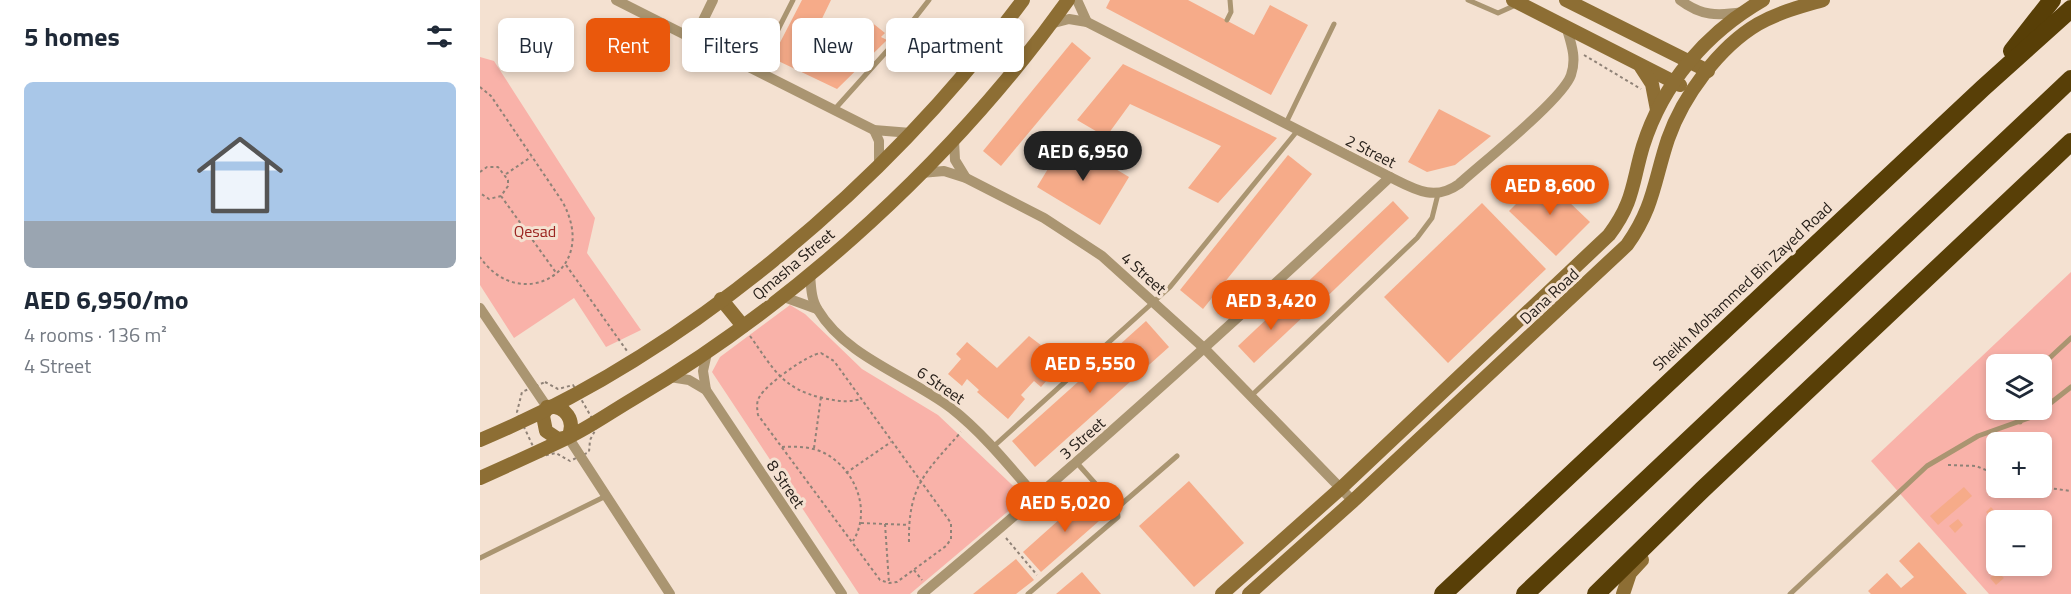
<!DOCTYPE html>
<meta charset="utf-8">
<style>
:root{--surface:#fff;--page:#f2f2f3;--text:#1f2937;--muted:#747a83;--accent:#ea580c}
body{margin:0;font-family:"Titillium Web",sans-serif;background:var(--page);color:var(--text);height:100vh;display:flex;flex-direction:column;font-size:22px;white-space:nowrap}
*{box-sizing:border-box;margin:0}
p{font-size:20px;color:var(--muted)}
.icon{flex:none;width:33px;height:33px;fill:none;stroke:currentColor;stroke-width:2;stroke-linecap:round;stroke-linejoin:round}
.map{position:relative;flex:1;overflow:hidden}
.details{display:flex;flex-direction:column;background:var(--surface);width:480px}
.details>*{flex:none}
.banner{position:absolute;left:18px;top:18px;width:570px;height:54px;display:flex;gap:12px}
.tools{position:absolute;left:1506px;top:354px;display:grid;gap:12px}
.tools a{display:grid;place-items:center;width:66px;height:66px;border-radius:9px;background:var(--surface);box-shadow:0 3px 9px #0003;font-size:30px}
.price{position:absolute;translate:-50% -51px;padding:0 14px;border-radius:21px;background:var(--accent);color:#fff;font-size:20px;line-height:39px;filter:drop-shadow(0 2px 3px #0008)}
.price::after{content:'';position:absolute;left:50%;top:36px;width:18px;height:14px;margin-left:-9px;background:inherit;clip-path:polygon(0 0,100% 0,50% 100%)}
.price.current{background:#222;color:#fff}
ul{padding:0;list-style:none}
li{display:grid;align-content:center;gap:12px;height:318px;padding:0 24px}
li span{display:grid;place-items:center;height:186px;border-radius:9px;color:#555}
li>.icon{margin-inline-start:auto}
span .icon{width:108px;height:108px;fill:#fffc;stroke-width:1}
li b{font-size:26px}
h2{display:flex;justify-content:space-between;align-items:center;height:72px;padding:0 24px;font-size:26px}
.tag{padding:0 21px;border-radius:9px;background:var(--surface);box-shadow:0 3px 9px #0003;font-size:21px;line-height:54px}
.tag.current{background:var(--accent);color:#fff}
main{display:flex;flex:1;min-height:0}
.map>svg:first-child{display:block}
.green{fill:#f9b2a9;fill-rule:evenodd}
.building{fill:#f6ab89}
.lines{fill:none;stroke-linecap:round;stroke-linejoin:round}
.path{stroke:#8f8277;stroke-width:2;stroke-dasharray:3 3;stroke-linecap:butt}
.lane{stroke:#aa9571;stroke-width:5}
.street{stroke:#aa9571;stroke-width:10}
.secondary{stroke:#8d6e34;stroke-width:14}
.highway{stroke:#583f07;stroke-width:18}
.labels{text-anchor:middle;stroke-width:6;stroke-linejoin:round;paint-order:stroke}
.street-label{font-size:16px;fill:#28211b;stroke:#f4e1d1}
.park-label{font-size:16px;fill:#9b2420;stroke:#f4e1d1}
</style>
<main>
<section class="details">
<h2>5 homes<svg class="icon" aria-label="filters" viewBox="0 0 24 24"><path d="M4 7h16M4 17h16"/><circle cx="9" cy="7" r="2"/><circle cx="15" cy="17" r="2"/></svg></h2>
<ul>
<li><span style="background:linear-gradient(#a9c7e8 75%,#9aa5b1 0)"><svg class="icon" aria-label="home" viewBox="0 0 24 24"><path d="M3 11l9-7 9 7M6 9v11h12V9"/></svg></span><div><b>AED 6,950/mo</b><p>4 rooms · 136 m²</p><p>4 Street</p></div></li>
</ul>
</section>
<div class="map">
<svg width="1591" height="594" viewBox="0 0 1591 594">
<rect width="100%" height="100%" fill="#f4e1d1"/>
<g class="green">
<path d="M0,57l14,4 101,157 -8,35 54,77 -35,17 -32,-49 -60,40 -34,-53z"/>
<path d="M1591,272v322h-82l-118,-133zM1516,364h46v46h-46zM1516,442h46v46h-46zM1516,520h46v46h-46z"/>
<path d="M310,305l15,9 57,55 76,46 87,82 -115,97h-51l-147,-222 8,-15z"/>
</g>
<g class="building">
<path d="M322,0h29l-15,31 28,14 26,-24 15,12 -4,4 6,3 -50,49 -65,-31z"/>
<path d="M630,0h78l66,35 16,-30 38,20 -37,70 -165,-87z"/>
<path d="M244,25l29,16 -3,5 -29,-16z"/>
<path d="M592,42l19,16 -90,108 -18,-15z"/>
<path d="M643,64l154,74 -59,65 -30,-15 33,-42 -91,-42 -24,33 -29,-17z"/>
<path d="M959,109l52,27 -36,29 -28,7 -19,-10z"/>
<path d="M586,139l63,38 -29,48 -63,-38z"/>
<path d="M808,155l24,19 -109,135 -23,-19z"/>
<path d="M1063,177l47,45 -34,34 -47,-45z"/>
<path d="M913,201l16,17 -96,92 -17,-17z"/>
<path d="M1002,203l64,66 -98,94 -64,-66z"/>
<path d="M808,299l16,17 -50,47 -16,-17z"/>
<path d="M666,321l23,26 -134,120 -23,-26z"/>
<path d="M549,336l34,26 -22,25 -7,-6 -13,14 4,4 -17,20 -31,-27 2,-2 -12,-11 -5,7 -14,-12 13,-15 -5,-5 11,-12 30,26z"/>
<path d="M709,481l55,62 -50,44 -55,-61z"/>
<path d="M1484,487l8,9 -34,29 -8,-9z"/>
<path d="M609,493l18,21 -66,58 -18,-20z"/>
<path d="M1511,507l7,8 -5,4 -7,-7z"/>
<path d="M1478,519l5,6 -8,8 -6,-7z"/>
<path d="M1439,542l48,52h-96l-3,-3 19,-18 14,15 13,-11 -15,-16z"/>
<path d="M536,559l18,21 -18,14h-43z"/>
<path d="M1517,571l7,7 -8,7 -6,-7z"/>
<path d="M602,572l19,22h-45z"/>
</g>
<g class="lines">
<g class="path">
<path d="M1104,55l57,34"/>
<path d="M0,87l11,9 71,105c40,71 -43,114 -82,56"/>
<path d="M0,172l7,-5h11l10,13v6l-7,10 -12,3 -9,-6"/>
<path d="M26,174l25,-17"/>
<path d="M21,196l56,78"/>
<path d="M86,265l61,86"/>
<path d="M270,336c23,32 32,53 73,62 14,3 24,5 38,1"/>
<path d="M341,353l13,8 117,162v16l-5,7 -49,36 -8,1 -9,-3 -122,-165c-1,-7 -2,-13 2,-19 7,-12 48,-42 61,-43z"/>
<path d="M65,382l13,7 15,-4 24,42 -7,13 -1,12 -19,9 -14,-8 -18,4 -21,-45 5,-20z"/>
<path d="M302,447c16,-1 33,0 46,8 29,18 43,57 25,86"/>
<path d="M334,448l7,-51"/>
<path d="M1468,465l28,1 20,8"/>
<path d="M366,473l45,-31"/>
<path d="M1562,487l29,4"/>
<path d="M381,523l48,2"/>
<path d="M405,524l4,59"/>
<path d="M526,538l31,37"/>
<path d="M429,542c-1,-57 17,-70 52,-110"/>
<path d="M434,570l8,10"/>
</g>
<g class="lane">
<path d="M988,0l30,13 20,-9"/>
<path d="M747,20l4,-8 -1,-12"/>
<path d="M277,71l36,-71"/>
<path d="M354,110l70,-78 25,-32"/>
<path d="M806,123l48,-99"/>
<path d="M1562,365l29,-27"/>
<path d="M770,397l167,-159 15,-20 6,-24"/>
<path d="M1540,410v12"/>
<path d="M513,447l177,-160 128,-157"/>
<path d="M637,508l60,-52"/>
<path d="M0,558l126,-62"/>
<path d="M548,594l90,-77 -1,-9 -40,-45"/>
<path d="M1310,594l137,-128 51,-30 56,-20 37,-29"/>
</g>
<g class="street">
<path d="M136,0l258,130 37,3"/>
<path d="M597,0l10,22"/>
<path d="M1200,0c21,16 37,16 63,12"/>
<path d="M570,24l19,-5 18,3 303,155c24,12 44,25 69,7 23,-21 104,-85 112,-109 6,-17 0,-32 -5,-49"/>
<path d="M214,39l19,-39"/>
<path d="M394,130l5,11v25"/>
<path d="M474,140l1,20 11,18"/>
<path d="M441,173l23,-2 22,7 78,40 58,38 103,93 148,152"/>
<path d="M330,274c1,12 1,26 8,36 28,47 91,66 133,98 33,26 59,59 86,90"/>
<path d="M304,297l33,12"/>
<path d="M0,308l67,99"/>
<path d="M190,377l19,3 17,10 136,204"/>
<path d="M226,390l-3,-19 4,-18"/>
<path d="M88,437l102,157"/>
<path d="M442,594c161,-134 315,-274 468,-417"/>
</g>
<g class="secondary">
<path d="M1033,0l167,85"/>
<path d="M1086,0l142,71"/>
<path d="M1161,67l11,17 5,26"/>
<path d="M241,299l22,27"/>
<path d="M67,407c19,-2 29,14 21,30l-10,2 -12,-8 -3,-15z"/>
<path d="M0,440c209,-87 409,-259 543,-440"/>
<path d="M0,478c29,-13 58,-26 87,-40 23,-11 44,-26 66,-39 166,-98 323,-242 435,-399"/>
<path d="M742,594l118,-105 269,-254c25,-33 23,-52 34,-89 20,-63 63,-113 120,-146"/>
<path d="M769,594l104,-93 274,-256c27,-38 27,-64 41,-106 15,-43 51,-92 90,-115 21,-12 42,-17 65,-24"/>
<path d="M1143,594l7,-21 12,-13"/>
</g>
<g class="highway">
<path d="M1532,51l40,-51"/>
<path d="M963,594l540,-506 88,-79"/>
<path d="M1045,594l546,-515"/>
<path d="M1116,594l106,-104 369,-348"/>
</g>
</g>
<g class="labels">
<g class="street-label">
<text transform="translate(891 151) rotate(27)" y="6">2 Street</text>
<text transform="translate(313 264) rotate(-40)" y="6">Qmasha Street</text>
<text transform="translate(664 273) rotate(42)" y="6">4 Street</text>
<text transform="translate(1262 286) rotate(-43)" y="6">Sheikh Mohammed Bin Zayed Road</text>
<text transform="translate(1069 296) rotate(-43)" y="6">Dana Road</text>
<text transform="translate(461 385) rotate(34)" y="6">6 Street</text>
<text transform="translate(602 438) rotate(-41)" y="6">3 Street</text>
<text transform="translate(306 484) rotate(56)" y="6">8 Street</text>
</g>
<g class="park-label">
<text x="55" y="237">Qesad</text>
</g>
</g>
</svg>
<div class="tools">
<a><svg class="icon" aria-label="layers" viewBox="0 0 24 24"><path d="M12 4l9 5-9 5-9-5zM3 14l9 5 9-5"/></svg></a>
<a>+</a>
<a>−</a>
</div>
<b class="price current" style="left:603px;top:182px">AED 6,950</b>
<b class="price" style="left:1070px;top:216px">AED 8,600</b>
<b class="price" style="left:791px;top:331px">AED 3,420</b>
<b class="price" style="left:610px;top:394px">AED 5,550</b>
<b class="price" style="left:585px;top:533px">AED 5,020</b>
<div class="banner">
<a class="tag">Buy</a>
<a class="tag current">Rent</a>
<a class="tag">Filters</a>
<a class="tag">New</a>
<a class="tag">Apartment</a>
</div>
</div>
</main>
